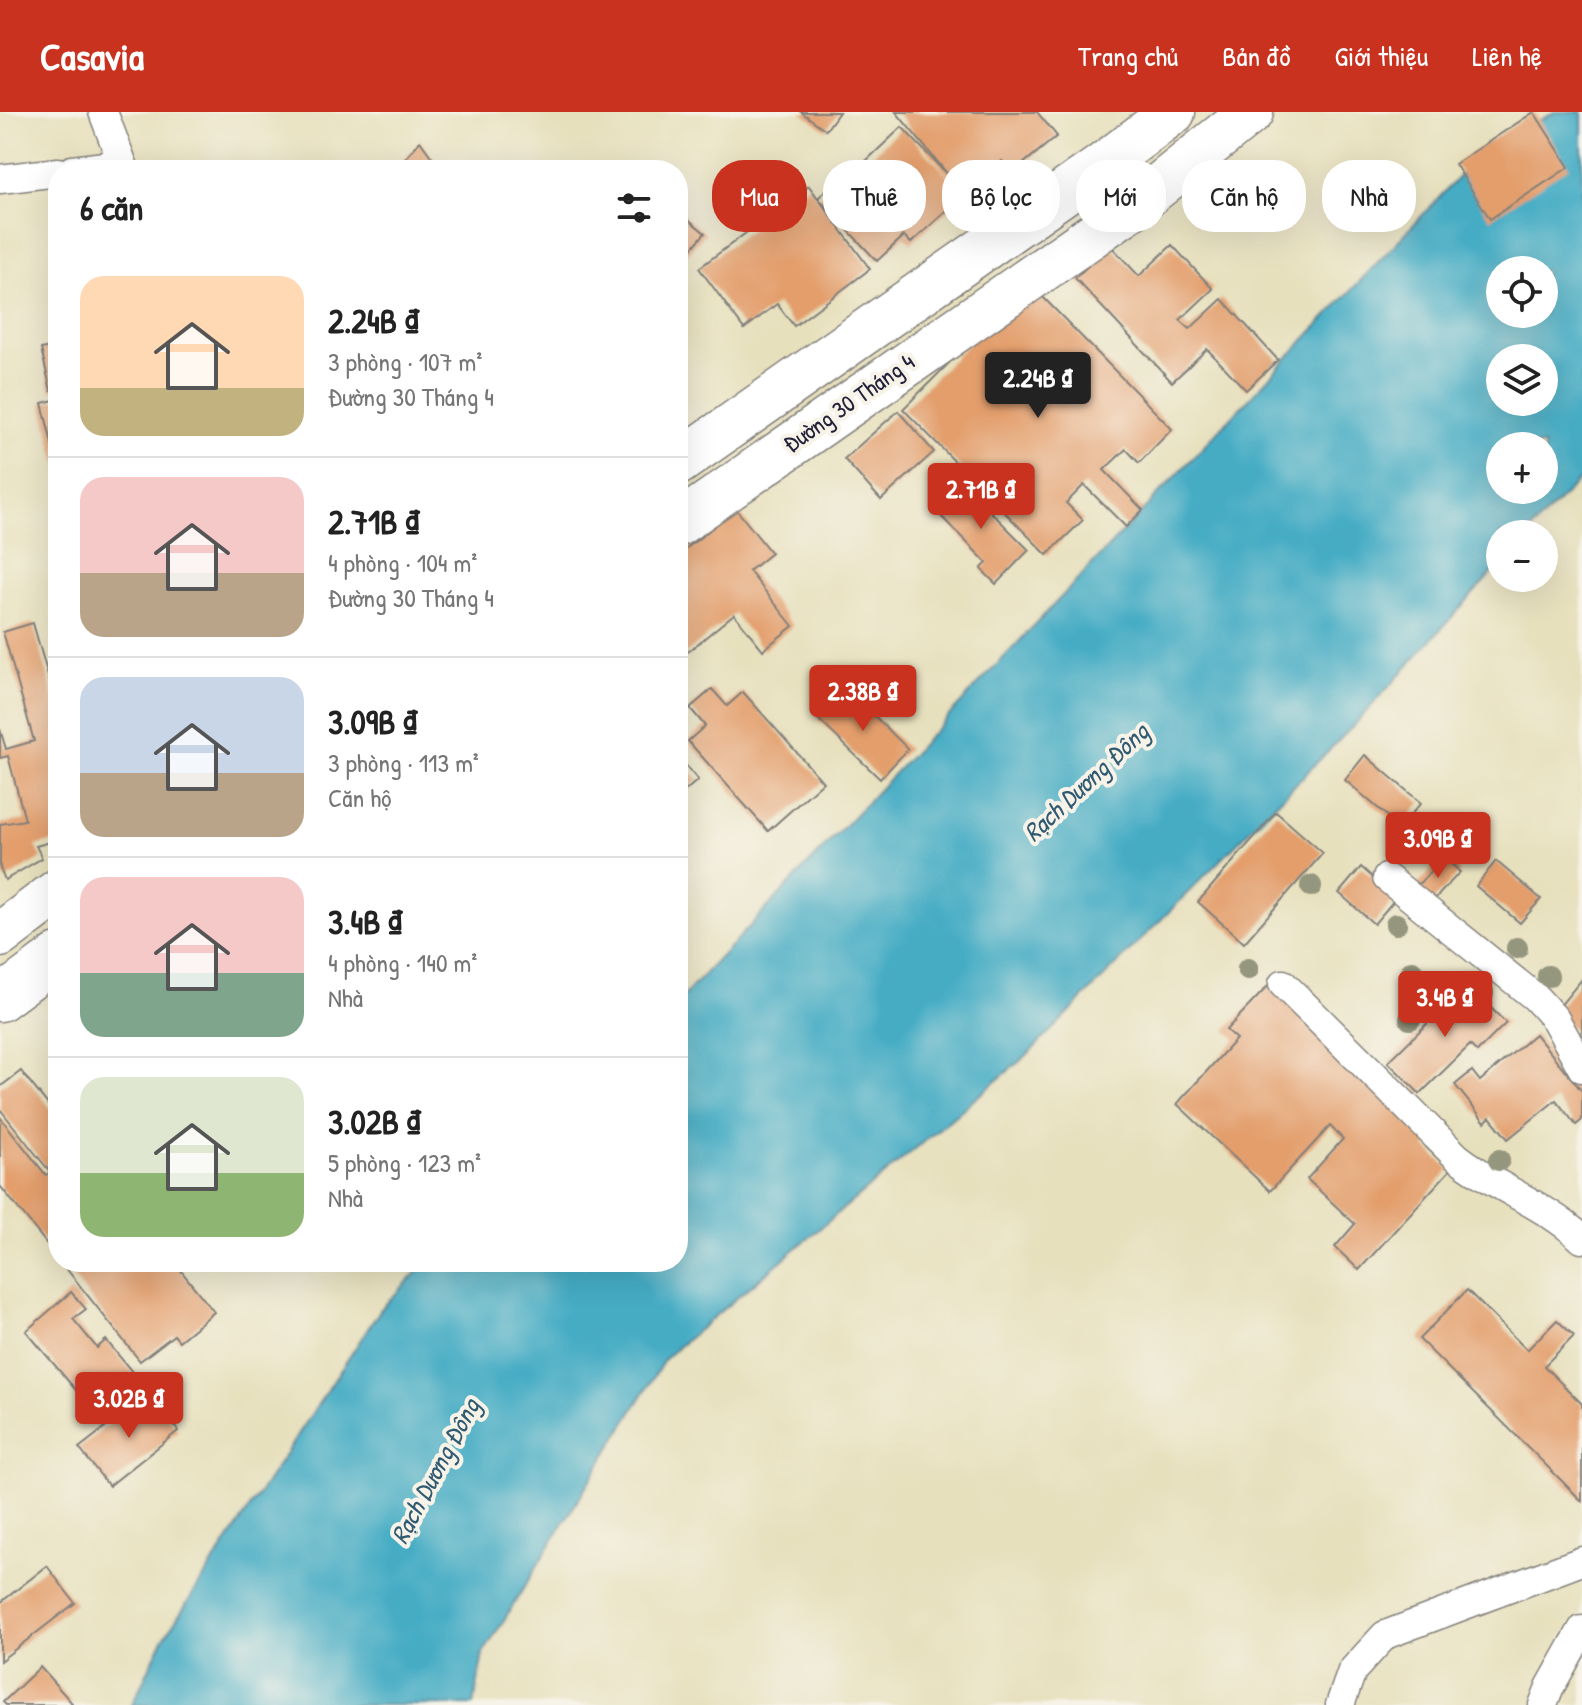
<!DOCTYPE html>
<html lang="vi">
<meta charset="utf-8">
<style>
:root{--surface:#fff;--page:#f2f2f2;--text:#222;--muted:#767676;--line:#e0e0e0;--accent:#c8321e}
body{margin:0;font-family:"Patrick Hand",sans-serif;background:var(--page);color:var(--text);height:100vh;display:flex;flex-direction:column;font-size:30px;white-space:nowrap}
*{box-sizing:border-box;margin:0}
p{font-size:26px;color:var(--muted)}
.icon{flex:none;width:44px;height:44px;fill:none;stroke:currentColor;stroke-width:2;stroke-linecap:round;stroke-linejoin:round}
.map{position:relative;flex:1;overflow:hidden}
.panel{position:absolute;left:48px;top:48px;width:640px;height:1112px;display:flex;flex-direction:column;background:var(--surface);border-radius:32px;box-shadow:0 8px 32px #0002}
.panel>*{flex:none}
.top-card{position:absolute;left:712px;top:48px;width:750px;height:72px;display:flex;gap:16px}
.fabs{position:absolute;left:1486px;top:144px;display:grid;gap:16px}
.fabs a{display:grid;place-items:center;width:72px;height:72px;border-radius:50%;background:var(--surface);box-shadow:0 8px 32px #0002;font-size:40px}
.price{position:absolute;translate:-50% -68px;padding:0 18px;border-radius:8px;background:var(--accent);color:#fff;font-size:26px;line-height:52px;filter:drop-shadow(0 2px 4px #0008)}
.price::after{content:'';position:absolute;left:50%;top:48px;width:24px;height:18px;margin-left:-12px;background:inherit;clip-path:polygon(0 0,100% 0,50% 100%)}
.price.current{background:#222;color:#fff}
ul{padding:0;list-style:none}
li{display:flex;align-items:center;gap:24px;height:200px;padding:0 32px}
li+li{border-top:2px solid var(--line)}
li span{display:grid;place-items:center;flex:none;width:224px;height:160px;border-radius:24px;color:#555}
li>.icon{margin-inline-start:auto}
span .icon{width:96px;height:96px;fill:#fffc;stroke-width:1}
li b{font-size:34px}
h2{display:flex;justify-content:space-between;align-items:center;height:96px;padding:0 32px;font-size:34px}
.pill{padding:0 28px;border-radius:32px;background:var(--surface);box-shadow:0 8px 32px #0002;font-size:28px;line-height:72px}
.pill.current{background:var(--accent);color:#fff}
header{display:flex;align-items:center;gap:48px;box-sizing:border-box;height:112px;padding:0 40px;background:var(--accent);color:#fff}
header strong{font-size:38px}
nav{display:flex;gap:44px;margin-inline-start:auto;font-size:28px}
.map>svg:first-child{display:block}
.water{fill:#45acc4;stroke:#346780;stroke-width:2;fill-rule:evenodd}
.building{fill:#e39e6c}
.lines{fill:none;stroke-linecap:round;stroke-linejoin:round}
.street-casing{stroke:#84817c;stroke-width:31}
.primary-casing{stroke:#84817c;stroke-width:47}
.street{stroke:#fff;stroke-width:28}
.primary{stroke:#fff;stroke-width:44}
.tree{fill:#94967e}
.labels{text-anchor:middle;stroke-width:8;stroke-linejoin:round;paint-order:stroke}
.street-label{font-size:24px;fill:#22223b;stroke:#f7f3e8}
.water-label{font-size:26px;font-style:italic;fill:#305972;stroke:#f7f3e8}
</style>
<header>
<strong>Casavia</strong>
<nav><a>Trang chủ</a><a>Bản đồ</a><a>Giới thiệu</a><a>Liên hệ</a></nav>
</header>
<div class="map">
<svg width="1582" height="1593" viewBox="0 0 1582 1593">
<rect width="100%" height="100%" fill="#f7f3e8"/>
<filter id="ink" filterUnits="userSpaceOnUse"><feTurbulence type="fractalNoise" baseFrequency=".0125" numOctaves="2"/><feDisplacementMap in="SourceGraphic" scale="16" xChannelSelector="R" yChannelSelector="G"/><feConvolveMatrix kernelMatrix="1 2 1 2 8 2 1 2 1" color-interpolation-filters="sRGB"/></filter>
<filter id="wash" filterUnits="userSpaceOnUse"><feTurbulence type="fractalNoise" baseFrequency=".006" numOctaves="4" result="noise"/><feDisplacementMap in="SourceGraphic" scale="32" xChannelSelector="R" yChannelSelector="G"/><feGaussianBlur stdDeviation="1.8" result="paint"/><feColorMatrix in="noise" values="0 0 0 0 0 0 0 0 0 0 0 0 0 0 0 0 0 1.4 0 .05"/><feComposite in="paint" operator="in"/></filter>
<g filter="url(#wash)">
<rect width="100%" height="100%" fill="#e7e0bd"/>
<path class="water" d="M1555,0h27v365l-55,57h-27v30l-145,160 -329,332 -360,301 -183,297 -9,51h-342l30,-64 219,-332 46,-47h251v-260l808,-854zM1500,158h44v44h-44zM1500,246h44v44h-44zM1500,334h44v44h-44z"/>
<g id="blocks">
<g class="building">
<path d="M801,0h38l-13,18z"/>
<path d="M896,0h141l20,24 -45,37 -10,-12 -91,82 -7,-7 -27,25 -59,-63 27,-26 4,5 53,-50 53,56z"/>
<path d="M1534,0l35,55 -79,52 -35,-55z"/>
<path d="M420,29l21,29h-45z"/>
<path d="M809,74l61,83 -76,57 -17,-22 -33,25 -45,-61z"/>
<path d="M678,99l27,22 -20,24 -7,-5z"/>
<path d="M1110,133l29,31 33,-31 41,44 -33,31 10,9 32,-30 56,61 -32,30 -39,-41 -35,33 -97,-104z"/>
<path d="M1036,178l136,139 -33,34 -13,-14 -22,21 39,40 -17,17 -42,-42 -18,18 17,17 -36,35 -144,-146 92,-92z"/>
<path d="M58,233v45l-7,1 -10,-42z"/>
<path d="M58,287v65h-1l-15,-61z"/>
<path d="M898,299l36,41 -53,48 -37,-41z"/>
<path d="M958,367l71,71 -33,34 -15,-15 6,-6 -53,-54 11,-10 -3,-4z"/>
<path d="M736,397l35,44 -22,18 44,55 -30,24 -29,-36 -56,46v-105z"/>
<path d="M33,511l25,88v129l-22,6 6,12 -37,22 -5,-12v-44l25,-4 -17,-64 -8,2v-29l6,20 28,-8 -31,-109z"/>
<path d="M846,576l62,61 -28,30 -63,-61z"/>
<path d="M712,577l15,17 16,-14 80,90 -55,49 -80,-90 17,-15 -15,-18z"/>
<path d="M1365,643l56,48 -21,24 -55,-47z"/>
<path d="M678,644l20,24 -20,17z"/>
<path d="M1276,700l47,41 -79,90 -46,-41z"/>
<path d="M1444,745l16,15 -29,31 -16,-15z"/>
<path d="M1496,749l45,38 -21,24 -44,-37z"/>
<path d="M1361,755l35,31 -22,26 -35,-31z"/>
<path d="M1582,867v57l-28,-23z"/>
<path d="M1446,871l30,31 11,-10 19,19 -29,29 -7,-7 -50,49 -32,-32 51,-50 -12,-11z"/>
<path d="M1269,873l165,153 -8,9 24,23 -91,100 -24,-23 20,-23 -48,-45 36,-40 -13,-13 -60,65 -93,-87 59,-65 -10,-9z"/>
<path d="M1535,922l47,57v29l-6,5 -20,-25 -48,39 -18,-22 -5,5 -30,-37 17,-14 8,10z"/>
<path d="M21,959l37,46v141l-58,-72v-69l46,58 4,-3 -50,-63v-22z"/>
<path d="M61,1150h113l40,50 -35,29 -5,-6 -34,26z"/>
<path d="M1467,1178l60,60 30,-30 17,16 -30,30 38,38v97l-163,-162z"/>
<path d="M71,1180l15,17 -13,10 24,29 9,-8 32,39 -42,35 -70,-83z"/>
<path d="M150,1281l28,38 -69,55 -30,-38z"/>
<path d="M47,1454l28,37 -75,58v-58z"/>
<path d="M40,1555l32,36 -3,2h-63l-3,-3z"/>
</g>
</g>
</g>
<g filter="url(#ink)">
<use href="#blocks" fill-opacity="0" stroke="#84817c" stroke-width="2"/>
<g class="lines">
<g class="street-casing">
<g id="street">
<path d="M103,0l22,58"/>
<path d="M72,58l50,-6"/>
<path d="M0,67l58,-7"/>
<path d="M1387,766l149,120 19,21 27,49"/>
<path d="M1283,872l174,173c39,31 89,48 125,82"/>
<path d="M1340,1593l12,-34 33,-36 197,-74"/>
<path d="M1543,1593l7,-18 32,-57"/>
</g>
</g>
<g class="primary-casing">
<g id="primary">
<path d="M678,351l421,-295 74,-56"/>
<path d="M678,412l452,-315 121,-97"/>
<path d="M0,823l58,-44"/>
<path d="M0,887l58,-43"/>
</g>
</g>
<use href="#street" class="street"/>
<use href="#primary" class="primary"/>
</g>
<g class="tree">
<circle cx="1311" cy="774" r="11"/>
<circle cx="1396" cy="812" r="11"/>
<circle cx="1517" cy="836" r="11"/>
<circle cx="1248" cy="857" r="11"/>
<circle cx="1412" cy="859" r="11"/>
<circle cx="1548" cy="864" r="11"/>
<circle cx="1483" cy="881" r="11"/>
<circle cx="1410" cy="907" r="11"/>
<circle cx="1499" cy="1048" r="11"/>
</g>
</g>
<g class="labels">
<g class="street-label">
<text transform="translate(849 291) rotate(-35)" y="8">Đường 30 Tháng 4</text>
</g>
<g class="water-label">
<text transform="translate(1086 670) rotate(-43)" y="9">Rạch Dương Đông</text>
<text transform="translate(435 1359) rotate(-62)" y="9">Rạch Dương Đông</text>
</g>
</g>
</svg>
<div class="fabs">
<a><svg class="icon" aria-label="locate" viewBox="0 0 24 24"><circle cx="12" cy="12" r="6"/><path d="M12 2v4M12 18v4M2 12h4M18 12h4"/></svg></a>
<a><svg class="icon" aria-label="layers" viewBox="0 0 24 24"><path d="M12 4l9 5-9 5-9-5zM3 14l9 5 9-5"/></svg></a>
<a>+</a>
<a>−</a>
</div>
<b class="price current" style="left:1038px;top:308px">2.24B ₫</b>
<b class="price" style="left:981px;top:419px">2.71B ₫</b>
<b class="price" style="left:863px;top:621px">2.38B ₫</b>
<b class="price" style="left:1438px;top:768px">3.09B ₫</b>
<b class="price" style="left:1445px;top:927px">3.4B ₫</b>
<b class="price" style="left:129px;top:1328px">3.02B ₫</b>
<div class="top-card">
<a class="pill current">Mua</a>
<a class="pill">Thuê</a>
<a class="pill">Bộ lọc</a>
<a class="pill">Mới</a>
<a class="pill">Căn hộ</a>
<a class="pill">Nhà</a>
</div>
<section class="panel">
<h2>6 căn<svg class="icon" aria-label="filters" viewBox="0 0 24 24"><path d="M4 7h16M4 17h16"/><circle cx="9" cy="7" r="2"/><circle cx="15" cy="17" r="2"/></svg></h2>
<ul>
<li><span style="background:linear-gradient(#ffd9b3 70%,#c2b280 0)"><svg class="icon" aria-label="home" viewBox="0 0 24 24"><path d="M3 11l9-7 9 7M6 9v11h12V9"/></svg></span><div><b>2.24B ₫</b><p>3 phòng · 107 m²</p><p>Đường 30 Tháng 4</p></div></li>
<li><span style="background:linear-gradient(#f6c9c9 60%,#b9a48a 0)"><svg class="icon" aria-label="home" viewBox="0 0 24 24"><path d="M3 11l9-7 9 7M6 9v11h12V9"/></svg></span><div><b>2.71B ₫</b><p>4 phòng · 104 m²</p><p>Đường 30 Tháng 4</p></div></li>
<li><span style="background:linear-gradient(#c9d6e8 60%,#b9a48a 0)"><svg class="icon" aria-label="home" viewBox="0 0 24 24"><path d="M3 11l9-7 9 7M6 9v11h12V9"/></svg></span><div><b>3.09B ₫</b><p>3 phòng · 113 m²</p><p>Căn hộ</p></div></li>
<li><span style="background:linear-gradient(#f6c9c9 60%,#7fa58c 0)"><svg class="icon" aria-label="home" viewBox="0 0 24 24"><path d="M3 11l9-7 9 7M6 9v11h12V9"/></svg></span><div><b>3.4B ₫</b><p>4 phòng · 140 m²</p><p>Nhà</p></div></li>
<li><span style="background:linear-gradient(#dfe7d0 60%,#8fb573 0)"><svg class="icon" aria-label="home" viewBox="0 0 24 24"><path d="M3 11l9-7 9 7M6 9v11h12V9"/></svg></span><div><b>3.02B ₫</b><p>5 phòng · 123 m²</p><p>Nhà</p></div></li>
</ul>
</section>
</div>
